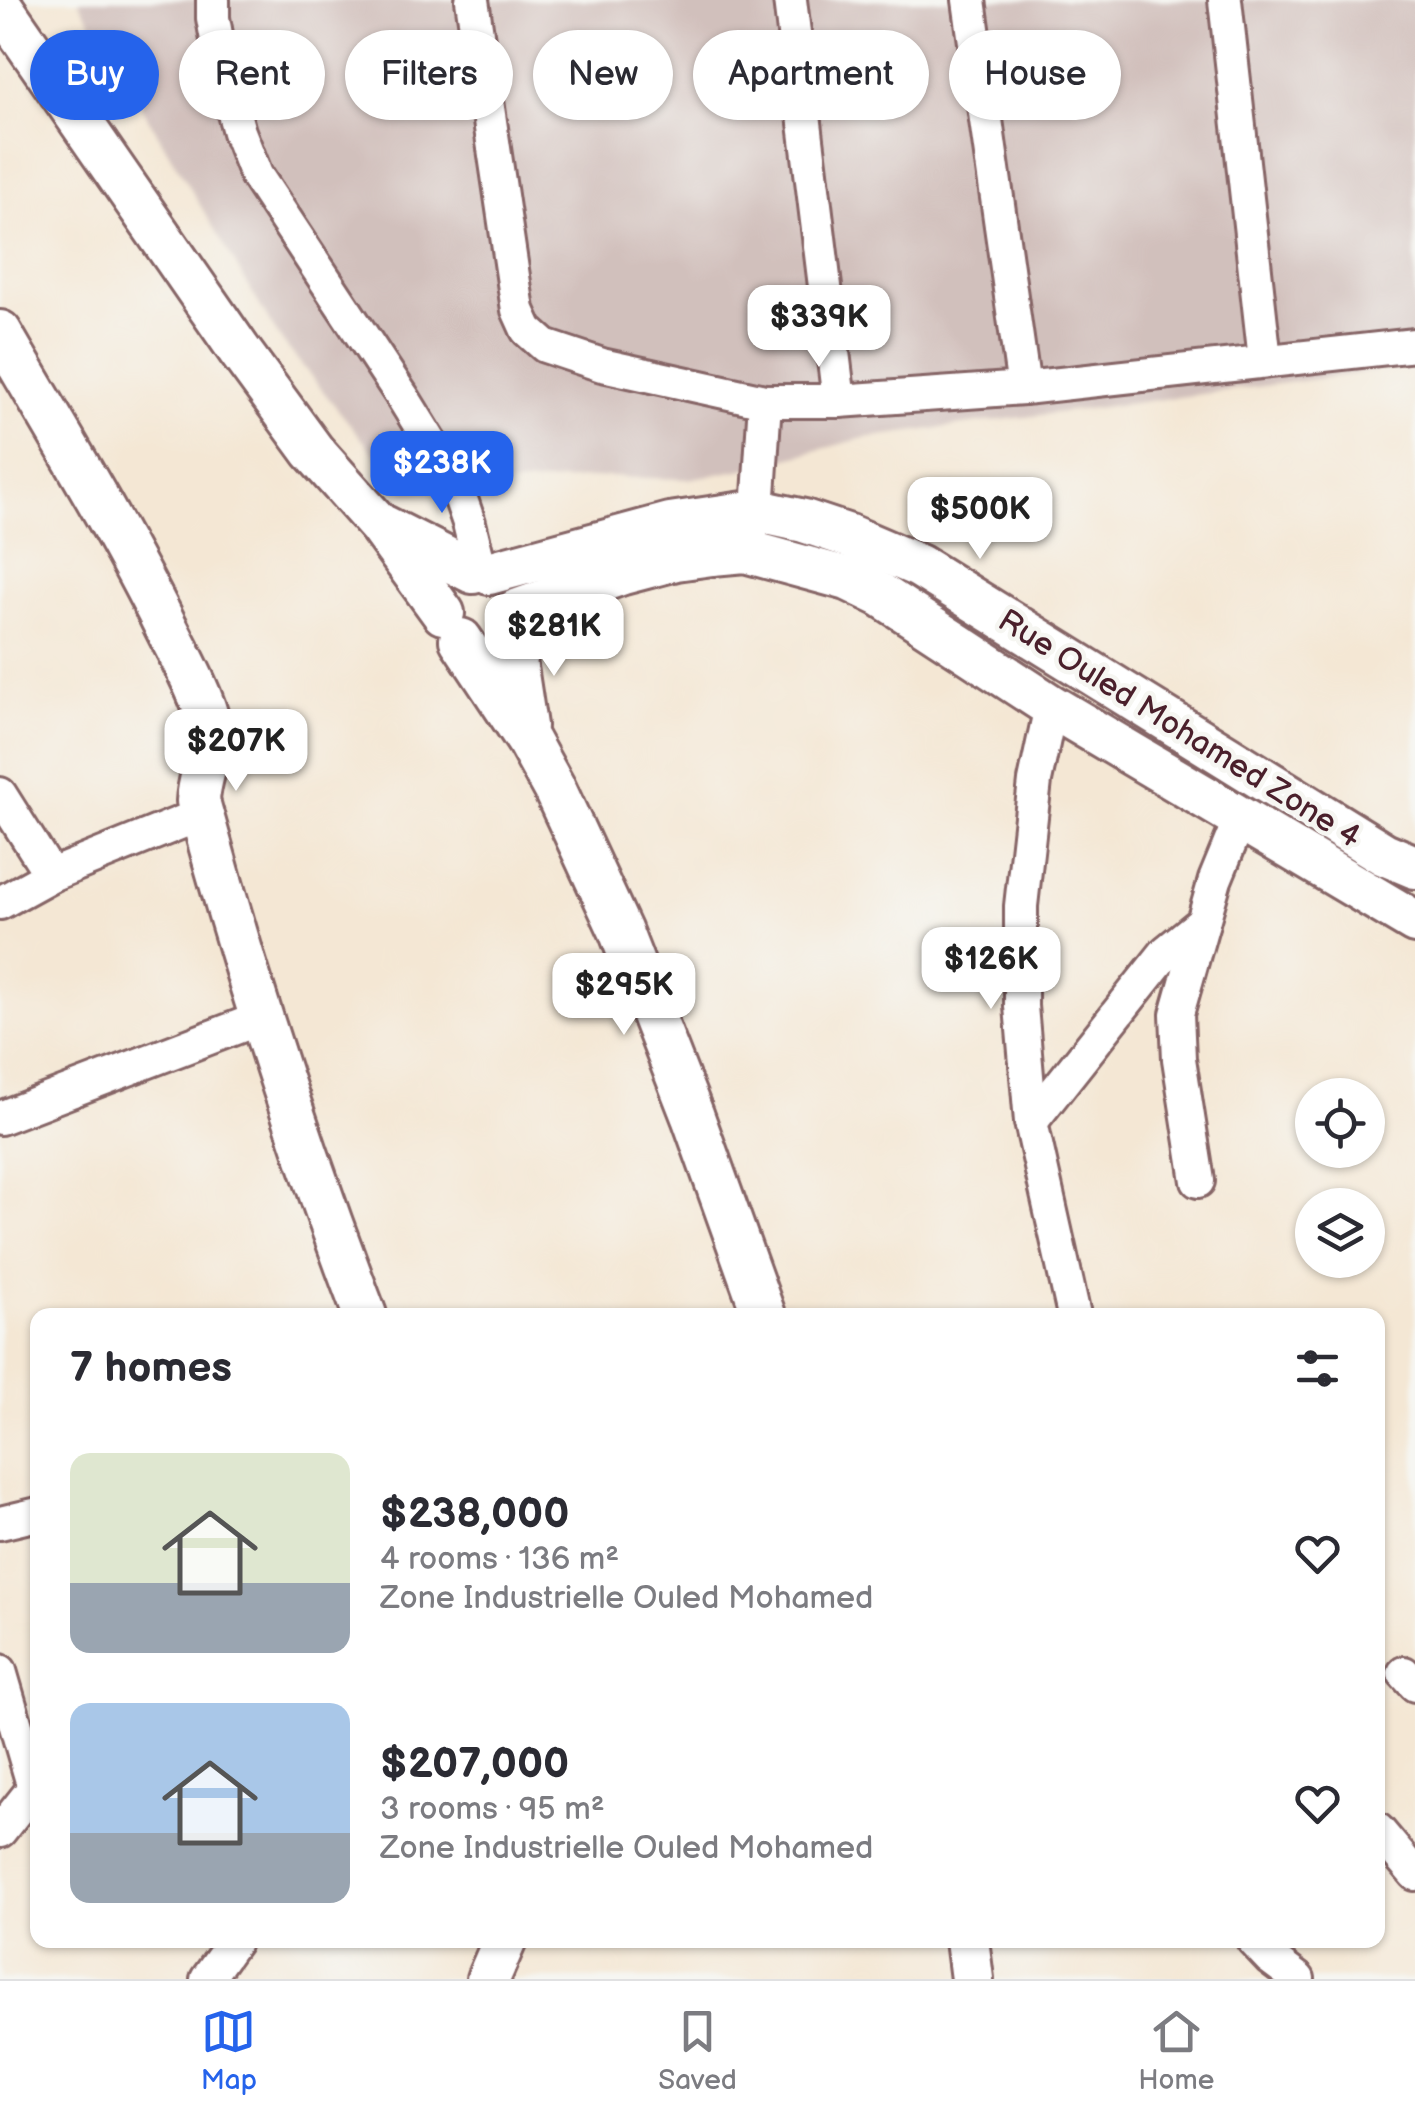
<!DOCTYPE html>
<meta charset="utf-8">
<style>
:root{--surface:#fff;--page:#f2f2f3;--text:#2b2b33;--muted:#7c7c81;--line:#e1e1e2;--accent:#2563eb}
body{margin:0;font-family:"Balsamiq Sans",sans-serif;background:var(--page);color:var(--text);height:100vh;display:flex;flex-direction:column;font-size:38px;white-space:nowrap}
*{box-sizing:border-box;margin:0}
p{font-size:32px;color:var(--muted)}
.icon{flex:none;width:55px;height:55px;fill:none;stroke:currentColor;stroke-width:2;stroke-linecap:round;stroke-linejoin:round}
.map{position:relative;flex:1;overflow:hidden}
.drawer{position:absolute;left:30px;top:1308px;width:1355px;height:640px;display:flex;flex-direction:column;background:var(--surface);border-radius:20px;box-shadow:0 2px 8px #0004}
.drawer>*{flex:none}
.guide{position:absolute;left:30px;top:30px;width:1355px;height:90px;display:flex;gap:20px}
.fabs{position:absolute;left:1295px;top:1078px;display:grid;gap:20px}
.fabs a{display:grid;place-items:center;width:90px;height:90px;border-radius:50%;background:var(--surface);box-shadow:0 2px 8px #0004;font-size:50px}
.price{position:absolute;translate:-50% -85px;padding:0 22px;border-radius:20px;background:#fff;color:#222;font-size:32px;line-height:65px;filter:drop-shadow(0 2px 5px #0008)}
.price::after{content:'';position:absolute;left:50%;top:60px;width:30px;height:22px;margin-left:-15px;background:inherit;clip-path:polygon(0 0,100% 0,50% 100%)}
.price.on{background:var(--accent);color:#fff}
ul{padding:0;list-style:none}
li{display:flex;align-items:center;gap:30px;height:250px;padding:0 40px}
li span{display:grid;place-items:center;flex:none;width:280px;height:200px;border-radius:20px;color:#555}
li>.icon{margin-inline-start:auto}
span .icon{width:120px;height:120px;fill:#fffc;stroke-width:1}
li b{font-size:42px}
h2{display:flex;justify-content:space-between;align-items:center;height:120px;padding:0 40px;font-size:42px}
.chip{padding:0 35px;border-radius:45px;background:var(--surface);box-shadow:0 2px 8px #0004;font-size:35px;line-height:90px}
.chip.on{background:var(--accent);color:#fff}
.tabs{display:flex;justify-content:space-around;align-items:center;height:140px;border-top:2px solid var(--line);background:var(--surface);font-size:28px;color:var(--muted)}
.tabs a{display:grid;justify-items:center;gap:5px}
.tabs .on{color:var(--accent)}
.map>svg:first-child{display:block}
.industrial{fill:#d1c0bc}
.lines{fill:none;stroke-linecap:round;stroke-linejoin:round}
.minor-casing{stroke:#866566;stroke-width:38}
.tertiary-casing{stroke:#866566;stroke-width:48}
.minor{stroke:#fff;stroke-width:32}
.tertiary{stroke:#fff;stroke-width:42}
.labels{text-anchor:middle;stroke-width:9;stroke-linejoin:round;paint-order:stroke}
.street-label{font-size:32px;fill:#4a1f2b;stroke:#f6f6f2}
</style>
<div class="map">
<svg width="1415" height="1979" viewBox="0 0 1415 1979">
<rect width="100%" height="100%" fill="#f6f6f2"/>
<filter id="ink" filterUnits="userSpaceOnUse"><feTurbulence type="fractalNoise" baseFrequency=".01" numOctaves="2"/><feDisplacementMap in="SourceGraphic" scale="20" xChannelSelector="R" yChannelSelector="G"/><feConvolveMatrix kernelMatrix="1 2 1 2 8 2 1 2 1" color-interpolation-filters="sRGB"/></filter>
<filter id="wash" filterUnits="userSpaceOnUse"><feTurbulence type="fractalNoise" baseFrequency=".0048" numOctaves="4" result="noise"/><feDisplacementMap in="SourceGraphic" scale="40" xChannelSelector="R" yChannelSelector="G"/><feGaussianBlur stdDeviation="2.25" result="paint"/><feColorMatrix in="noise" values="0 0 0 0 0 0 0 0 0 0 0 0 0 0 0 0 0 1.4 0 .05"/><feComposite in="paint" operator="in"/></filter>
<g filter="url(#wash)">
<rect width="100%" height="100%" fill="#f4e7d4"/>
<path class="industrial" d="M78,0h1337v366l-551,72 -114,30 -62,11 -81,-2 -200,17 -129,-158z"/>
</g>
<g filter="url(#ink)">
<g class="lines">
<g class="minor-casing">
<g id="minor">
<path d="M213,0v18l10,55 16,59 17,43 146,221 53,86 14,41 12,49"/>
<path d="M472,0l46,310 9,20 18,16 57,19 163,36h74l185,-13 391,-43"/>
<path d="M790,0l49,401"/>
<path d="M969,0l55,388"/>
<path d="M1225,0l40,360"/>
<path d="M751,532l7,-21 7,-110"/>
<path d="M1051,706l-16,75 -14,125v100l10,116 43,193"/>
<path d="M0,794l51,81"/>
<path d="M0,903l51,-28 151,-61"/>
<path d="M0,1118l261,-100"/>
<path d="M1031,1122l135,-170 37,-30"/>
<path d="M1198,1181l-19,-122 -2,-45 38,-134 25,-61"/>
<path d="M0,1523l38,-9"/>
<path d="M0,1671l34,117"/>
<path d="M1404,1673l11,12"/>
<path d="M1378,1830l37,44"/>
<path d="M0,1831l34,-43 4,-1"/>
<path d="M1253,1940l17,18 28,21"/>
<path d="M207,1979l28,-39"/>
</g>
</g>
<g class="tertiary-casing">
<g id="tertiary">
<path d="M0,5l239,345 74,101 66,74 64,88"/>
<path d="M0,332c56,97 116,194 166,295 13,26 38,71 43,98 4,27 -10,51 -11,76 47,174 103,346 167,514"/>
<path d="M384,527l89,45"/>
<path d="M489,573l181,-49 88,-13 46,10 45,15 70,30 465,288 31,13"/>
<path d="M516,611l107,-38 53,-14 36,-5 33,-3 103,28 33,16 170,111 364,216"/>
<path d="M510,628l15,98"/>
<path d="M461,640l67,101 27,49 65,140 73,187 71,198"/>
<path d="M967,1940l5,39"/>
<path d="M488,1979l17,-39"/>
</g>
</g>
<use href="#minor" class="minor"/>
<use href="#tertiary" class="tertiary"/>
</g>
</g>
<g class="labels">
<g class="street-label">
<text transform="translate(1180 728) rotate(32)" y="11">Rue Ouled Mohamed Zone 4</text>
</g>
</g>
</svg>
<div class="fabs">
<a><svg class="icon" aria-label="locate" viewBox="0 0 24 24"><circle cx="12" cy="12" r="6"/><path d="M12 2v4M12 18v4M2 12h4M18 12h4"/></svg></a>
<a><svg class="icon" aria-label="layers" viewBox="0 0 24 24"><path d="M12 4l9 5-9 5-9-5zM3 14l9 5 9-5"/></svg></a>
</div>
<b class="price" style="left:819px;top:370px">$339K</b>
<b class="price on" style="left:442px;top:516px">$238K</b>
<b class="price" style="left:980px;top:562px">$500K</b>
<b class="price" style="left:554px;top:679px">$281K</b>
<b class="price" style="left:236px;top:794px">$207K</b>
<b class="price" style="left:991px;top:1012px">$126K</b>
<b class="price" style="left:624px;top:1038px">$295K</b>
<div class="guide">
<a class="chip on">Buy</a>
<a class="chip">Rent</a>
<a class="chip">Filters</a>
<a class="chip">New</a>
<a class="chip">Apartment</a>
<a class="chip">House</a>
</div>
<section class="drawer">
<h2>7 homes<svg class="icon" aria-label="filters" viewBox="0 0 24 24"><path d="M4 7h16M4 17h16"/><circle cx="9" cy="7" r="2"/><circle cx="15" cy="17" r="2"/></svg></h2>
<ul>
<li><span style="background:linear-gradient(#dfe7d0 65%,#9aa5b1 0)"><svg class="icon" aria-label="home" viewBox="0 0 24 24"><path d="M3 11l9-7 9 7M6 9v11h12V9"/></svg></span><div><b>$238,000</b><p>4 rooms · 136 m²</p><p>Zone Industrielle Ouled Mohamed</p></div><svg class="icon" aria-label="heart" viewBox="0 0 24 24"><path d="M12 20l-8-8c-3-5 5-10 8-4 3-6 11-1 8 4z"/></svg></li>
<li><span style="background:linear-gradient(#a9c7e8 65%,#9aa5b1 0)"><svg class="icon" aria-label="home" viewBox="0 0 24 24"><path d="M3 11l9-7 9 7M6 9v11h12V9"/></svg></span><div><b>$207,000</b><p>3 rooms · 95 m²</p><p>Zone Industrielle Ouled Mohamed</p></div><svg class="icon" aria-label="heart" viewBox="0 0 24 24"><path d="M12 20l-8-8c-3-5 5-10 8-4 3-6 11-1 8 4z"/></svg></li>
</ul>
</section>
</div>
<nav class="tabs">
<a class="on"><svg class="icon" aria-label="map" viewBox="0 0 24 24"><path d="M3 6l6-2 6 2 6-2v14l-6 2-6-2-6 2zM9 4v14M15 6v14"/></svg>Map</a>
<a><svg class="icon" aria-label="saved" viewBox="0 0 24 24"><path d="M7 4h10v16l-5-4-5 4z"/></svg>Saved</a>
<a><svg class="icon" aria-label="home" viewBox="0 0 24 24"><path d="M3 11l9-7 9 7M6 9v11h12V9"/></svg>Home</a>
</nav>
